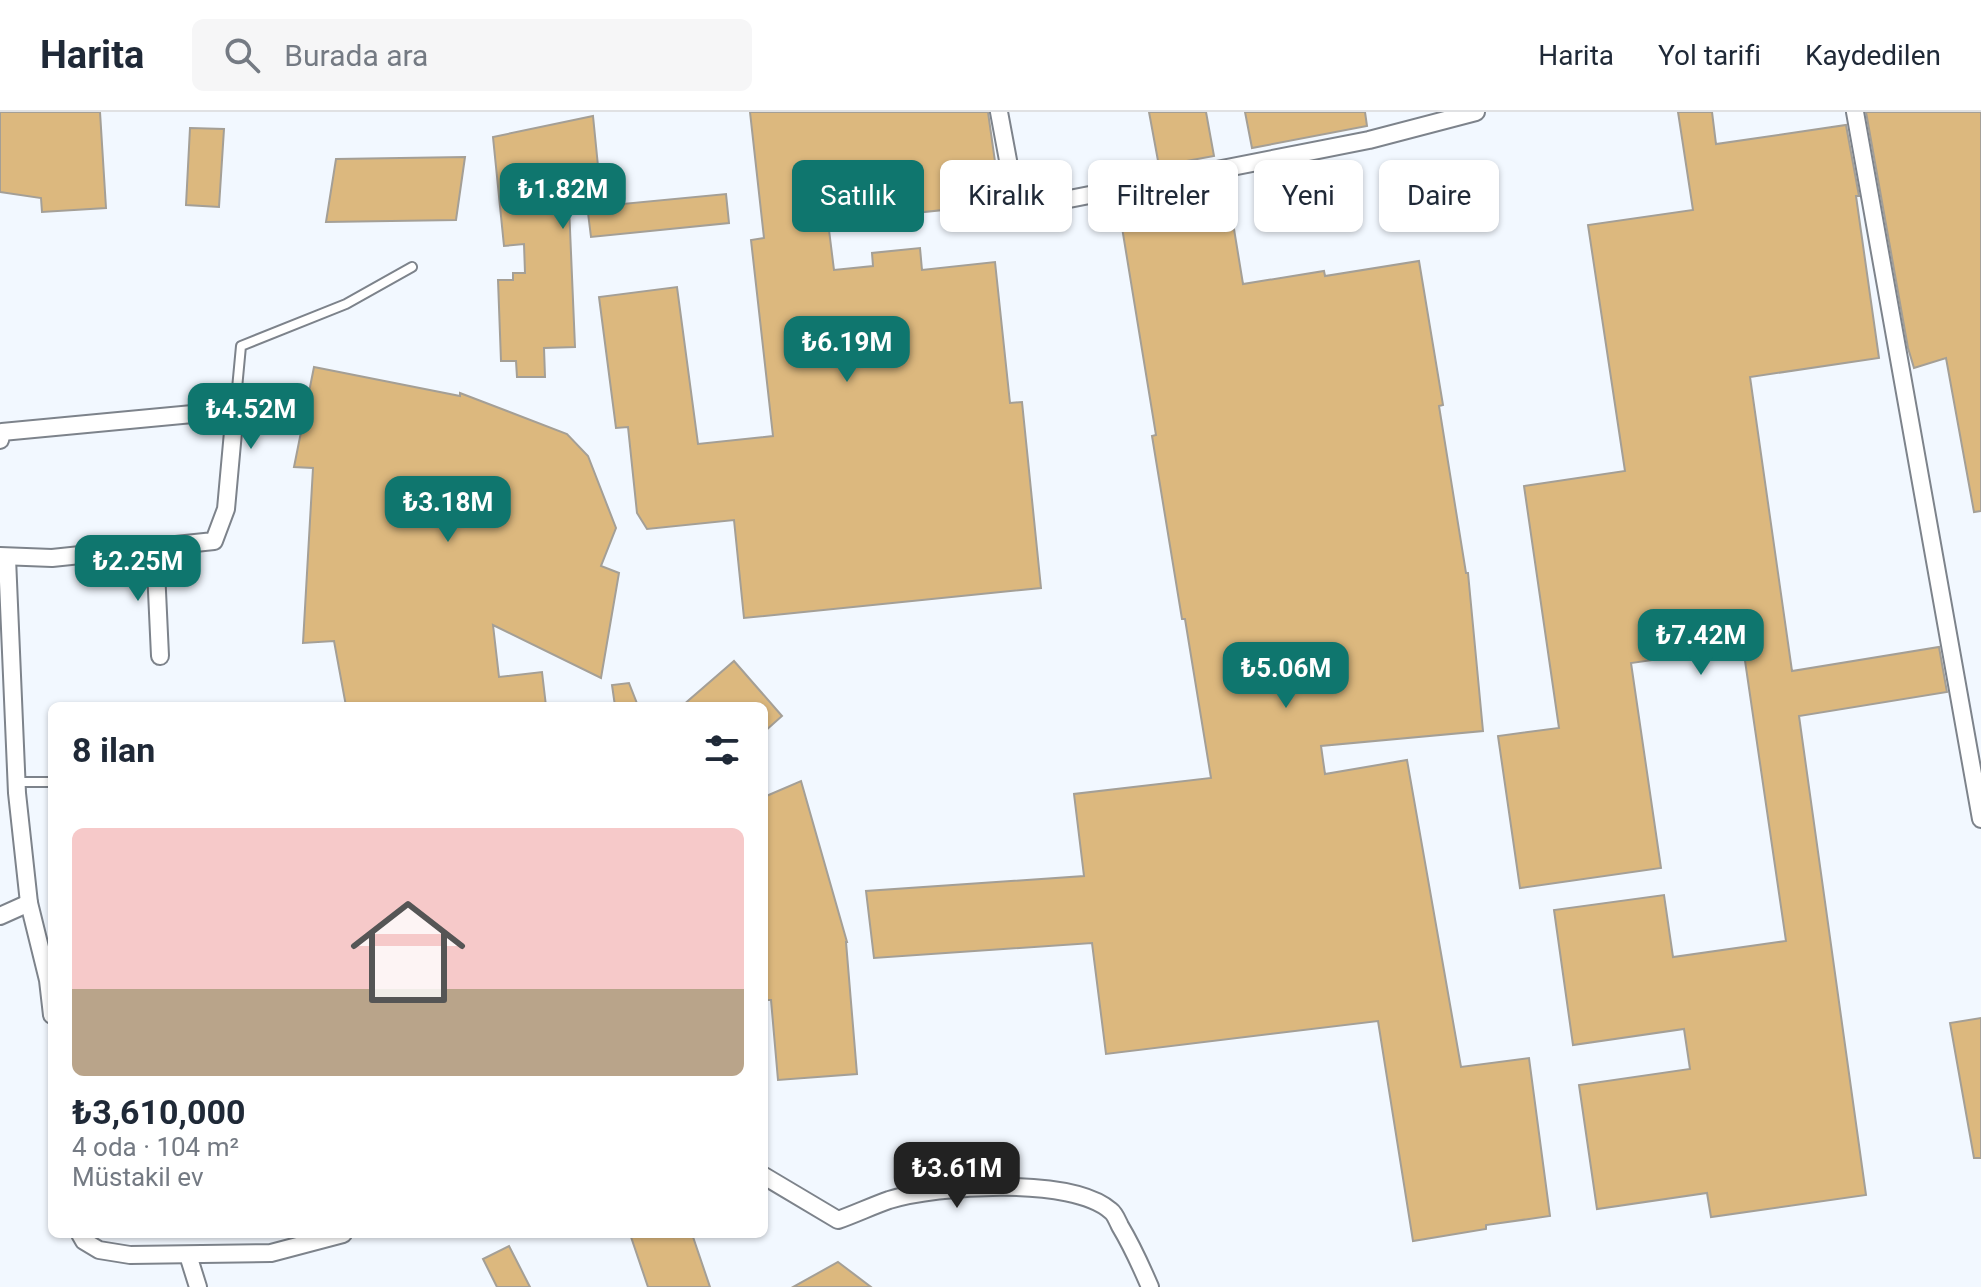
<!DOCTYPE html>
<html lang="tr">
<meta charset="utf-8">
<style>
:root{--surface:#fff;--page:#f6f6f7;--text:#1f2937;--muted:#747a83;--line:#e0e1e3;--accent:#0f766e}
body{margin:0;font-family:Roboto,sans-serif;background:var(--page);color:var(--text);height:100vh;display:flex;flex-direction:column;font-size:30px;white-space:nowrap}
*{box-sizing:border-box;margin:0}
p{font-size:26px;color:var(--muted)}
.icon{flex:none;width:44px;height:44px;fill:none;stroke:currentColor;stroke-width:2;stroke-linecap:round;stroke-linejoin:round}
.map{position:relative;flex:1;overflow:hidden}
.drawer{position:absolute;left:48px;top:590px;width:720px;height:536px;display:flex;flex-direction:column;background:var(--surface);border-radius:12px;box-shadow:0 2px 6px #0004}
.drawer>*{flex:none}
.top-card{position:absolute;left:792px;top:48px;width:760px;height:72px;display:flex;gap:16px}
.price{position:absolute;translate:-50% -68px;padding:0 18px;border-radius:16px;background:var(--accent);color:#fff;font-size:26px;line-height:52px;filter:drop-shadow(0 2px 4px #0008)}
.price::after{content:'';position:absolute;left:50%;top:48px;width:24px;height:18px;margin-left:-12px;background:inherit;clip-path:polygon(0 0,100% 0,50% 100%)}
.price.current{background:#222;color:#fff}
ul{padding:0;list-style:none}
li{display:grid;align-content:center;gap:16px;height:424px;padding:0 24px}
li span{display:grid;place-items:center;height:248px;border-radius:12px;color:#555}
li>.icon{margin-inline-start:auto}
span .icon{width:144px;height:144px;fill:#fffc;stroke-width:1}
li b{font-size:34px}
h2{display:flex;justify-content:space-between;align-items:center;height:96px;padding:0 24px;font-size:34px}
.chip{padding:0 28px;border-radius:12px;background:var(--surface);box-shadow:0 2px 6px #0004;font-size:28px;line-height:72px}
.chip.current{background:var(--accent);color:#fff}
header{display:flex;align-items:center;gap:48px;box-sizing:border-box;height:112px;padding:0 40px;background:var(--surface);border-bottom:2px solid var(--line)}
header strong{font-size:38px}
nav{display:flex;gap:44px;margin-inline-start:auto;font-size:28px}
.search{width:560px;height:72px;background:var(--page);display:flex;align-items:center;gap:20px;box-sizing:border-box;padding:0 28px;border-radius:12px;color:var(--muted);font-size:30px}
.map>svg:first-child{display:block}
.building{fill:#dcb87e;stroke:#a49f96;stroke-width:2}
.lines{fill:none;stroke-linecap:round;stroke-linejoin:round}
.lane-casing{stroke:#7d838b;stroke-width:12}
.street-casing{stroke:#7d838b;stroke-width:20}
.lane{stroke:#fff;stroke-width:8}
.street{stroke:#fff;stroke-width:16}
</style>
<header>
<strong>Harita</strong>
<div class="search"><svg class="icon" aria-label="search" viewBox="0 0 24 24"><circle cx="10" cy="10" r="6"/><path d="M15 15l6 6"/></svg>Burada ara</div>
<nav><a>Harita</a><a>Yol tarifi</a><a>Kaydedilen</a></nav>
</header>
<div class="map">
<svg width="1981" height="1175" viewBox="0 0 1981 1175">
<rect width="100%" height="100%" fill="#f2f8ff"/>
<g class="building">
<path d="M0,0h100l6,96 -64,4 -1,-14 -41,-6z"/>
<path d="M750,0h238l13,92 -173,18 6,48 39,-4 -1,-13 48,-5 2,22 73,-8 15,141 12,-1 19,186 -297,30 -10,-98 -87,9 -10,-16 -9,-86 -12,1 -17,-131 78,-10 21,157 75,-8 -22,-196 13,-2z"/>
<path d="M1149,0h57l8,44 -55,10z"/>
<path d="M1245,0h120l2,14 -115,22z"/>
<path d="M1678,0h34l4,32 130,-19 13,71h-3l23,162 -129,19 42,294 147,-24 8,45 -148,24 67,479 -155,22 -4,-24 -110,16 -18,-124 111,-16 -6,-40 -111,16 -19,-135 110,-15 9,62 113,-16 -43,-294 -112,16 30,205 -141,20 -22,-152 61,-8 -35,-242 101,-15 -37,-246 105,-15z"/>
<path d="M1866,0h115v399l-7,1 -28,-154 -32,10 -6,-20z"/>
<path d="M593,4l9,90 124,-12 3,29 -138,14 -4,-32 -18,1 6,141 -31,1 1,29h-28l-1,-16h-15l-3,-81h15v-7h12l-1,-29 -20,2 -11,-109z"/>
<path d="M190,16l34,1 -5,78 -33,-2z"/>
<path d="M465,45l-9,63 -130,2 10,-63z"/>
<path d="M1217,69l8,50 9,-2 9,55 81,-13 1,5 94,-15 24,144 -4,1 27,167h2l15,158 -162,15 4,28 82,-14 54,307 68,-9 21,158 -64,9v4l-73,12 -35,-220 -272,33 -14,-111 -218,15 -8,-67 218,-15 -10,-82 137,-16 -26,-159h-3l-30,-183 4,-1 -38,-232z"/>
<path d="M314,255l146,29v-3l107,41 21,22 28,72 -15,38 18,7 -18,105 -108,-53 6,52 43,-5 4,34h-200l-12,-65 -31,2 10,-175 -19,-1z"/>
<path d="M734,549l48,55 -18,16v-26h-82z"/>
<path d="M629,571l9,23h-23l-3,-21z"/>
<path d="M801,669l46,161h-1l11,132 -79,6 -7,-80h-7v-203z"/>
<path d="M1981,906v140h-7l-24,-135z"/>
<path d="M630,1122h62l18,53h-62z"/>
<path d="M509,1134l21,41h-33l-14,-28z"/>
<path d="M838,1150l33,25h-78z"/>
</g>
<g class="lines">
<g class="lane-casing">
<g id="lane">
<path d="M235,298l6,-64 105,-42 66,-37"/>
<path d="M17,670h35"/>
</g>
</g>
<g class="street-casing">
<g id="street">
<path d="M999,0l11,59 17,18 32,12 310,-61 107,-28"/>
<path d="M1855,0l126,707"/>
<path d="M0,328l2,-8 233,-22 -9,99 -12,32 -162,17 -52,-2"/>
<path d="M155,436l5,108"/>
<path d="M7,446l10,235 12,110 19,77 4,35"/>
<path d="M0,804l29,-13"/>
<path d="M764,1064l74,44c17,-6 34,-14 51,-20 48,-15 183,-24 222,11 4,3 7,11 9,15 12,20 21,40 30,61"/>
<path d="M80,1122l4,7 15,9 31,5 141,-2 72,-19"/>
<path d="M188,1143l10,32"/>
</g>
</g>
<use href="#lane" class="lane"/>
<use href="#street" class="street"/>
</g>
</svg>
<b class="price" style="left:563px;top:119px">₺1.82M</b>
<b class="price" style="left:847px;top:272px">₺6.19M</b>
<b class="price" style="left:251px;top:339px">₺4.52M</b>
<b class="price" style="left:448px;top:432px">₺3.18M</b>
<b class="price" style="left:138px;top:491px">₺2.25M</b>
<b class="price" style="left:1701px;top:565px">₺7.42M</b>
<b class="price" style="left:1286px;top:598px">₺5.06M</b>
<b class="price current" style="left:957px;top:1098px">₺3.61M</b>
<div class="top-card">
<a class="chip current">Satılık</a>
<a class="chip">Kiralık</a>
<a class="chip">Filtreler</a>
<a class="chip">Yeni</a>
<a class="chip">Daire</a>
</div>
<section class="drawer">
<h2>8 ilan<svg class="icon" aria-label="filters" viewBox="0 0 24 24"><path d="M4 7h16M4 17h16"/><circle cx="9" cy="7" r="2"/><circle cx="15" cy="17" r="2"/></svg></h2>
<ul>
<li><span style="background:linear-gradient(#f6c9c9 65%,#b9a48a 0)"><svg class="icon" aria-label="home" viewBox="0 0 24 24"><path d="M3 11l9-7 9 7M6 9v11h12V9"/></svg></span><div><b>₺3,610,000</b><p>4 oda · 104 m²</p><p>Müstakil ev</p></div></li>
</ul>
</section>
</div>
